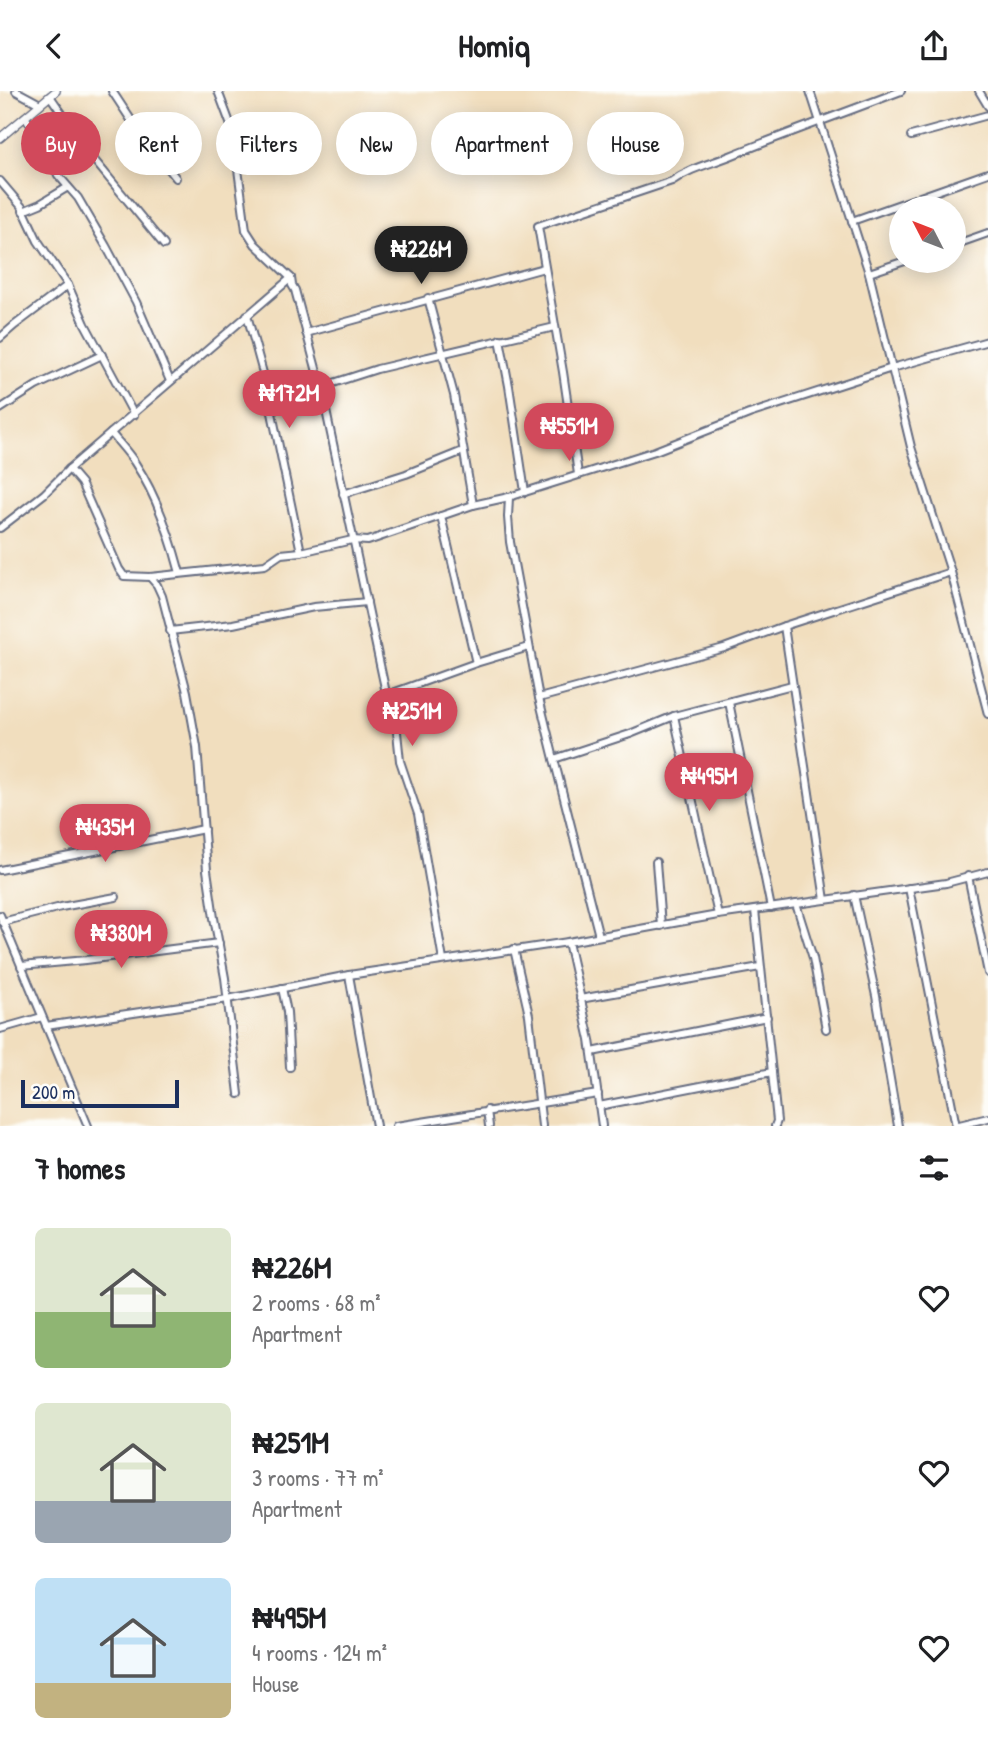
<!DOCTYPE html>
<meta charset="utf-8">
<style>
:root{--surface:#fff;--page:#f6f6f6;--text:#202124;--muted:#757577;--accent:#d1495b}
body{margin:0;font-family:"Patrick Hand",sans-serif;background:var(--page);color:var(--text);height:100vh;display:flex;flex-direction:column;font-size:26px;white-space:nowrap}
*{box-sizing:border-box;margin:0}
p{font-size:23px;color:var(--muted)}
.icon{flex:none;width:38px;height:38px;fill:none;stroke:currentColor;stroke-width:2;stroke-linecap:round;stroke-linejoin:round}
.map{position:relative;height:1035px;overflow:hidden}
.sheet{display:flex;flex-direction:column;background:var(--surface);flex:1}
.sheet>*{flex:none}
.top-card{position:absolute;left:21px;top:21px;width:947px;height:63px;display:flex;gap:14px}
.needle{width:46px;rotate:312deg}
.controls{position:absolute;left:889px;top:105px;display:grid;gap:14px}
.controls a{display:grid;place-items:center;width:77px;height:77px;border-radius:50%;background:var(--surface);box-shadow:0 4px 18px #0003;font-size:35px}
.scale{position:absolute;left:21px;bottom:18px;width:158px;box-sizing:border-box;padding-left:7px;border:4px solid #1b2f5e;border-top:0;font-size:19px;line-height:24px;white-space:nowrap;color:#1b2f5e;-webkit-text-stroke:5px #fdfcf7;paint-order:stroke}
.price{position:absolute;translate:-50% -60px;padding:0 16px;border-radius:24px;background:var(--accent);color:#fff;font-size:23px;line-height:46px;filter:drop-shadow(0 2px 4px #0008)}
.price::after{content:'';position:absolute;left:50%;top:42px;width:21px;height:16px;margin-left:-10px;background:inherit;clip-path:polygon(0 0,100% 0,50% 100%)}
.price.current{background:#222;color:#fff}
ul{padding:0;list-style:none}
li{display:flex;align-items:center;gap:21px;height:175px;padding:0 35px}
li span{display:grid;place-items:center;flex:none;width:196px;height:140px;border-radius:10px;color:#555}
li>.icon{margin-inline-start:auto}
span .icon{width:84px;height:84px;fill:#fffc;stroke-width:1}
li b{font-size:30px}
h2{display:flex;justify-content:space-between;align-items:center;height:84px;padding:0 35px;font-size:30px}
.pill{padding:0 24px;border-radius:32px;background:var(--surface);box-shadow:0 4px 18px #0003;font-size:24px;line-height:63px}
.pill.current{background:var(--accent);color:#fff}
header{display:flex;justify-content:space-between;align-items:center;height:91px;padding:0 35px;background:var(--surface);font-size:32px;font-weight:700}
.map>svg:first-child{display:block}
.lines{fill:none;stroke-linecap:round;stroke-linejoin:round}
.minor-casing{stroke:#666c80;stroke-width:10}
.tertiary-casing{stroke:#666c80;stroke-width:10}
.minor{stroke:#fff;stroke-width:6}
.tertiary{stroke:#fff;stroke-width:7}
</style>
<header><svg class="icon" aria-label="back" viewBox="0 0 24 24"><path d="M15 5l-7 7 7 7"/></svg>Homiq<svg class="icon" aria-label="share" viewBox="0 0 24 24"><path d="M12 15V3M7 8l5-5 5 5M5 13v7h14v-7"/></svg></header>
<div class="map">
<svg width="988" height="1035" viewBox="0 0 988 1035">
<rect width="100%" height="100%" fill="#fdfcf7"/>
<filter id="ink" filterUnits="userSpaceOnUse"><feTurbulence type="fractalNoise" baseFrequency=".0143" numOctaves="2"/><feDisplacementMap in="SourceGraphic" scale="14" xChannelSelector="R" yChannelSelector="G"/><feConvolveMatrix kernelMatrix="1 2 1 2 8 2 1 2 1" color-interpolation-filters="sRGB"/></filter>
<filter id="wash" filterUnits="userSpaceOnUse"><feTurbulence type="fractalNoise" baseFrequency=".00686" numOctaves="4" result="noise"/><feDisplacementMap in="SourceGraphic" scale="28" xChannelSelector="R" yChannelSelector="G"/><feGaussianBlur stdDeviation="1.57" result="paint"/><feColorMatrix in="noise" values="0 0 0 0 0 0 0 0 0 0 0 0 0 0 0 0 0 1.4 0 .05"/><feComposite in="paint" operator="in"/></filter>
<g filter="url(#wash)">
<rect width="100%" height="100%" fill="#f1debe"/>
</g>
<g filter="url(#ink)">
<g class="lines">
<g class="minor-casing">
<g id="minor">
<path d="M16,0l24,13"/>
<path d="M112,0l25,38 39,49"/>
<path d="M218,0l15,40 13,99 9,14 36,34 1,7 3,5 26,97 68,320 8,25 3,29 18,53 25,146"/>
<path d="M810,0l59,182 42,174 40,125 37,142"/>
<path d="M979,0l9,15"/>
<path d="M50,5l45,65 69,84"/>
<path d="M25,26l17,23 16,35 20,23 28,48 30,56 34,79"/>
<path d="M911,45l77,-21"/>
<path d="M0,90l22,26 16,34 30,44 17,39 49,91"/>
<path d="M23,120l17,-7 28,-17"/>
<path d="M852,130l136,-48"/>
<path d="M954,154l34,-12"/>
<path d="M869,182l36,-12"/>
<path d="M428,207l26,97 19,110"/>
<path d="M247,224l19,69 35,168"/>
<path d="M306,242l238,-65"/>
<path d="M0,247l15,-13 53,-40"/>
<path d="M500,248l9,47 16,106"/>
<path d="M321,296l56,-18 178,-42"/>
<path d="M0,318l36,-23 66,-31"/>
<path d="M111,342c8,10 17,19 24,30 22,33 35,72 45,110"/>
<path d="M69,378l222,-191"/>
<path d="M578,383l-15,-102 -25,-146 134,-45c18,-13 38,-17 58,-25 57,-23 114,-43 171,-65"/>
<path d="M343,403l63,-20 57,-23"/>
<path d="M509,406l-1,20 2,25 29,156 15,61 76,-25 44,-18 118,-31"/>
<path d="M441,425l35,147"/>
<path d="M0,437l44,-34 25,-25 12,14 38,86 5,7 26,1 115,-12 16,-11 20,-2 51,-12 16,1 105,-36 36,-8 146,-46 94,-37 143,-46 96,-27"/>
<path d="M150,486l7,8 5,11 25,96 10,55 10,123 7,48 11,60 14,116"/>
<path d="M170,540l63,-7 81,-17 53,-5"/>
<path d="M387,604l89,-32 53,-16"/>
<path d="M539,607l185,-50 60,-22"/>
<path d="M729,611l42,206"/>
<path d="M674,625l44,199"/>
<path d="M554,668l45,177"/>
<path d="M656,771l5,64"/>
<path d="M0,779l204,-41"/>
<path d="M968,785l20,97"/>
<path d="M909,797l47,238"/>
<path d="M854,804l22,101 22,130"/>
<path d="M825,809l-41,-274 167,-54"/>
<path d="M796,813l17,54 13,71"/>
<path d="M755,819l22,211 -2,5"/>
<path d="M0,824l88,211"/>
<path d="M2,831l59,-15 55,-10"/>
<path d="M568,851l22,98 12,86"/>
<path d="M514,858l15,66 13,111"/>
<path d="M21,875l65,-6 133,-17"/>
<path d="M349,884l27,151"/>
<path d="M282,897l5,24 3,55"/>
<path d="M580,908l180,-32"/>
<path d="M46,935l182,-27 121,-24 219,-33 150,-27 228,-32 42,-11"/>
<path d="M0,938l42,-12"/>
<path d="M592,961l175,-35"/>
<path d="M599,1015l173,-34"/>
<path d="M487,1019l2,16"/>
<path d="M396,1035l202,-32"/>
<path d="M955,1035l33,-8"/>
</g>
</g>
<g class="tertiary-casing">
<path id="tertiary" d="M0,47l56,-47"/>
</g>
<use href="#minor" class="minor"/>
<use href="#tertiary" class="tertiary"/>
</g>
</g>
</svg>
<div class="controls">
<a><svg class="needle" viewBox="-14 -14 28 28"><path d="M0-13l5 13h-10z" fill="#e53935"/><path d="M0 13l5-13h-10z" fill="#757577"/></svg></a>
</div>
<div class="scale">200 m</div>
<b class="price current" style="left:421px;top:195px">₦226M</b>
<b class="price" style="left:289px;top:339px">₦172M</b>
<b class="price" style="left:569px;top:372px">₦551M</b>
<b class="price" style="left:412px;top:657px">₦251M</b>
<b class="price" style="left:709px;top:722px">₦495M</b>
<b class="price" style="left:105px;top:773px">₦435M</b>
<b class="price" style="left:121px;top:879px">₦380M</b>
<div class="top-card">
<a class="pill current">Buy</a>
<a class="pill">Rent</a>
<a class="pill">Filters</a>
<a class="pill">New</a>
<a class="pill">Apartment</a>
<a class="pill">House</a>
</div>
</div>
<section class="sheet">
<h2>7 homes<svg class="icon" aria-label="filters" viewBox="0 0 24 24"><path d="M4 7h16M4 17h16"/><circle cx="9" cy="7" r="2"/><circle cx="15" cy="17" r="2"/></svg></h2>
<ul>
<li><span style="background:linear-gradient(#dfe7d0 60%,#8fb573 0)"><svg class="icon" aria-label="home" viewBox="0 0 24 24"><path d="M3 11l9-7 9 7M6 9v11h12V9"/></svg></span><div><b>₦226M</b><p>2 rooms · 68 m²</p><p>Apartment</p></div><svg class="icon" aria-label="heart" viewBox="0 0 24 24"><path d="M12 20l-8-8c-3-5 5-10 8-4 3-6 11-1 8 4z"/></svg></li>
<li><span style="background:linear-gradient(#dfe7d0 70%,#9aa5b1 0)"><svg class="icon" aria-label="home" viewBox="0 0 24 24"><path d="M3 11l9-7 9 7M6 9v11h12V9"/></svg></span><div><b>₦251M</b><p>3 rooms · 77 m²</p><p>Apartment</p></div><svg class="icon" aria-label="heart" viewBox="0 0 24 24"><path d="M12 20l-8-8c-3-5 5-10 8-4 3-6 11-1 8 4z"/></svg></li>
<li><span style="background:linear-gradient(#bfe0f5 75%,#c2b280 0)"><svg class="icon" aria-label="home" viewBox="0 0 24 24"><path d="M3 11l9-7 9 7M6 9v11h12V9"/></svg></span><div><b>₦495M</b><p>4 rooms · 124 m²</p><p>House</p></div><svg class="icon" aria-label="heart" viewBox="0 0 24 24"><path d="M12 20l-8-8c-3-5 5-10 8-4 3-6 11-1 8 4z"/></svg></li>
</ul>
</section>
